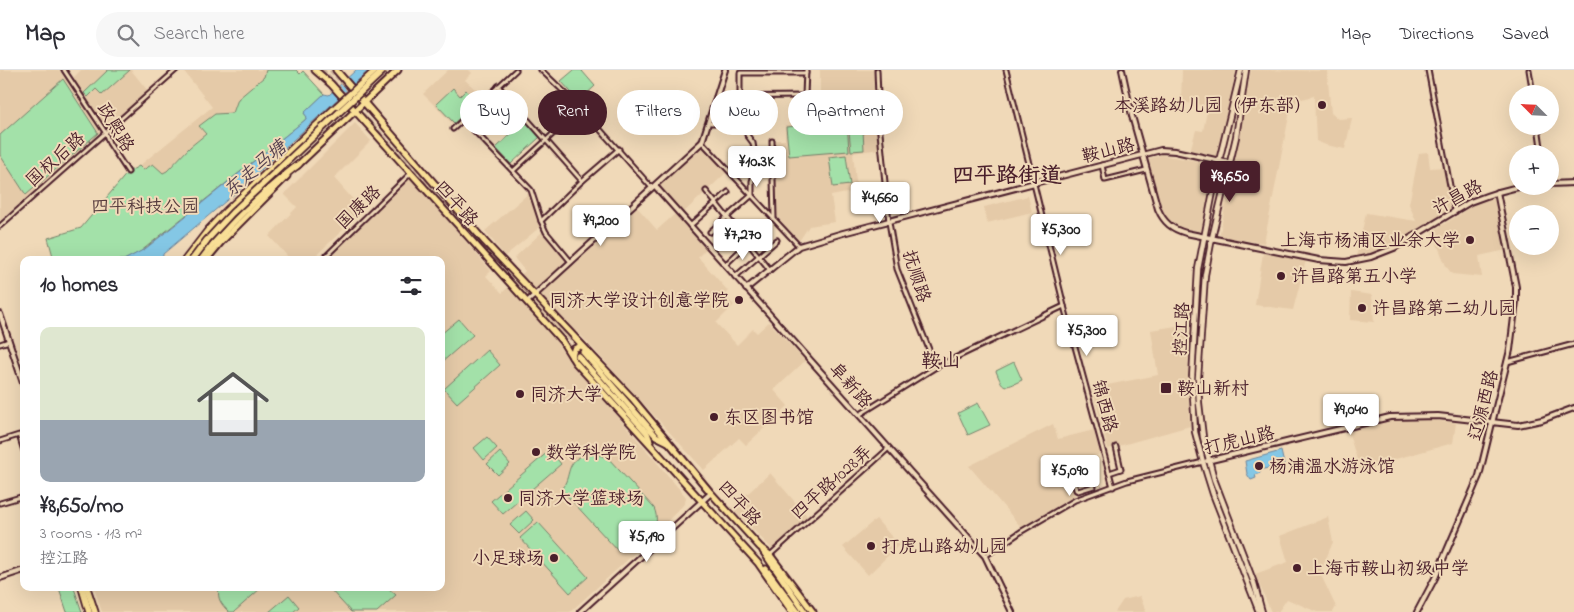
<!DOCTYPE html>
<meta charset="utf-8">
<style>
:root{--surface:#fff;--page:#f7f7f7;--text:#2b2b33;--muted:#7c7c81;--line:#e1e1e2;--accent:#4a1f2b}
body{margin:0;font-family:"Indie Flower","LXGW WenKai TC",sans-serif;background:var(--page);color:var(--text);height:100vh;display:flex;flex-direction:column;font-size:19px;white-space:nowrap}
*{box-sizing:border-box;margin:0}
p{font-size:16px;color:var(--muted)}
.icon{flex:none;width:28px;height:28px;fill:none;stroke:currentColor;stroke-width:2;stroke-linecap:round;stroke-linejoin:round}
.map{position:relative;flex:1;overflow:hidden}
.side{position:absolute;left:20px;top:186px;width:425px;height:335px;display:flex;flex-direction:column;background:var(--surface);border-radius:10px;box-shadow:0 5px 20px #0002}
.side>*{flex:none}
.top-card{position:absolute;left:460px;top:20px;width:475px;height:45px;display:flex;gap:10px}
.needle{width:32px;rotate:294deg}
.fabs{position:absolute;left:1509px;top:15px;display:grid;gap:10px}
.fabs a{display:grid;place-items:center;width:50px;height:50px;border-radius:50%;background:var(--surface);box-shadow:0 5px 20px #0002;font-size:25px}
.price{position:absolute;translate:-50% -42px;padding:0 11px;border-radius:5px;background:#fff;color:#222;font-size:16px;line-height:32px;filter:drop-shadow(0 1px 2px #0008)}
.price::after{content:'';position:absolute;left:50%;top:30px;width:15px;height:11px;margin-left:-8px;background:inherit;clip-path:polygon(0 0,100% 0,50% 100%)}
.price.current{background:var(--accent);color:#fff}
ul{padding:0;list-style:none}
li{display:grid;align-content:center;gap:10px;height:265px;padding:0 20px}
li+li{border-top:1px solid var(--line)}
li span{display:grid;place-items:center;height:155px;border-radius:10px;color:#555}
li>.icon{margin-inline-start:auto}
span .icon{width:90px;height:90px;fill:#fffc;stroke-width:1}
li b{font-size:21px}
h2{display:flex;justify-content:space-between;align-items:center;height:60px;padding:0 20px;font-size:21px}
.pill{padding:0 18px;border-radius:22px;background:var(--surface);box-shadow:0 5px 20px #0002;font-size:18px;line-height:45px}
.pill.current{background:var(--accent);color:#fff}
header{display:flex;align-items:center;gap:30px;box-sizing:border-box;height:70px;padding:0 25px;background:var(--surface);border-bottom:1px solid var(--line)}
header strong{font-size:24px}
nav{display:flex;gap:28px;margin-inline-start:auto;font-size:18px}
.search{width:350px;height:45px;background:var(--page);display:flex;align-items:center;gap:12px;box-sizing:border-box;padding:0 18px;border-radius:28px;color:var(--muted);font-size:19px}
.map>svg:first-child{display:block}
.built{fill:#e5caa8}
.green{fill:#a3e1a9;stroke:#76806a}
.water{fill:#84c7e5;stroke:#6d849b}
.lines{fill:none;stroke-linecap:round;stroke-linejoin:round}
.primary-tunnel{stroke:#cfb49c;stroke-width:5;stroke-dasharray:5 2.5;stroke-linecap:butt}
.minor-casing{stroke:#4a1f2b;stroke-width:7}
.tertiary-casing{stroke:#4a1f2b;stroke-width:8}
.secondary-casing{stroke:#4a1f2b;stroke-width:8}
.primary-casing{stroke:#4a1f2b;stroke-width:9}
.trunk-casing{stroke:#4a1f2b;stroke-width:9}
.minor{stroke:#f0d9b8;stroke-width:3}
.tertiary{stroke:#f0d9b8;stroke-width:4}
.secondary{stroke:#f0d9b8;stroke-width:4.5}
.primary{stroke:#f9df96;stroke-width:5}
.trunk{stroke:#f9df96;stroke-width:5.5}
.trunk-bridge-casing{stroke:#4a1f2b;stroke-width:9;stroke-linecap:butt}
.trunk-bridge{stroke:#f9df96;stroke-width:5.5}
.poi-dot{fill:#4a1f2b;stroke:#f0d9b8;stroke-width:2}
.labels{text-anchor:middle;stroke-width:4;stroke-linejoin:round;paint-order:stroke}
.poi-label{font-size:18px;fill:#4a1f2b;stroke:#f0d9b8;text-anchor:start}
.street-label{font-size:18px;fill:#4a1f2b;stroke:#f0d9b8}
.park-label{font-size:18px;fill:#573c3e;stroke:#f0d9b8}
.water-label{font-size:19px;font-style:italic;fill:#564150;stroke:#f0d9b8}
.quarter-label{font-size:20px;fill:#4a1f2b;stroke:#f0d9b8}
.district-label{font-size:22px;font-weight:bold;fill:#4a1f2b;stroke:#f0d9b8}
</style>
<header>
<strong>Map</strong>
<div class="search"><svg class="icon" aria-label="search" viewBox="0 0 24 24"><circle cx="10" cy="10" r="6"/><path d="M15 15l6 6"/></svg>Search here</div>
<nav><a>Map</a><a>Directions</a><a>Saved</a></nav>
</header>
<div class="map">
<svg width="1574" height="542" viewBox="0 0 1574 542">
<rect width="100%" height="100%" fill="#f0d9b8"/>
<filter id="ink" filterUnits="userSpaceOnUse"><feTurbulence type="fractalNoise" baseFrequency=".02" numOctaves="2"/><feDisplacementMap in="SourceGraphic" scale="10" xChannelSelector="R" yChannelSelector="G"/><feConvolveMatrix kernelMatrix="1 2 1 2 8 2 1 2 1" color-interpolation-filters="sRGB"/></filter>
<g filter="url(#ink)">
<g class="built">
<path d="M0,0h59l41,62 -100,89z"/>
<path d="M81,0h50l17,21 -43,38 -32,-51z"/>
<path d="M183,0h83l-2,7 -26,22 -5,14 -18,1 -16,12 7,8 -16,13 -23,24 -4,3 -20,-4 -4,-4 73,-59z"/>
<path d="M448,0h21l3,3 -7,7 20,18 -31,27 -31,-31z"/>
<path d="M820,0h54l2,54 3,25 -26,4 4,38 -26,5 4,26 -26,4 -10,15 -24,-27 -2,-74h12v-15l35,-2z"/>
<path d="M1182,0h54l-18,83 -2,3 -26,-5 6,-21 7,1 5,-25 -27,-4z"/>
<path d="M1251,0l76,1 4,42 7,6 14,-1 -7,31 -19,-4 -10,-4 -2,-45 -16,4 -3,3 -5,8 -26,132 -42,-6 -2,-4z"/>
<path d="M355,53l16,18 -37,37 29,33 -52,49h-20l-22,-24 28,-29 -13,-13z"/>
<path d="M701,76l26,26 -44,41 -24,-28z"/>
<path d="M1428,82l2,16 15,-1 5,44 -54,32 -26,11 -14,3 10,-44 50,8 -7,-17 10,-51z"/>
<path d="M1161,85l55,9 -15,68 -22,-5 -10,-7 -5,-7 -17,-54z"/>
<path d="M411,108l80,93 -5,5 16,17 23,-22 -11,-13 28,-26 31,34 64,-59 20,23 18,-16 31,35 -8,8 30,34 -4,4 10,10 -18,18 21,22 16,-16 4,4 12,-11 36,39 -31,29 14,16 -42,39 -7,-7 -35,32 -127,-139 -18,16 127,150 -1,6 -39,40 -76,69h-468l-8,-24h347v-328h-114z"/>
<path d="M529,123l11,34 -35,29 -20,-25z"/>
<path d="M1028,126l4,16 -45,11 -3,-16z"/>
<path d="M1492,127l3,3 11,50 -27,6 3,21 -30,-3 -6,-8 -14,-35 24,-14 21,-15z"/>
<path d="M1263,183l43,7 -13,50 -38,-5z"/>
<path d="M1351,222l21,3 2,27 -24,-2z"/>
<path d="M1189,254l-1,61 2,41 -82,23 -16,-61 66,-13 -7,-45z"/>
<path d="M1417,348l39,5 -3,20 -68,19v3l-24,7 -13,-41 44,-10z"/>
<path d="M1053,354l5,15 36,-9 6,24 -32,11 7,31 -54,31 -52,-61z"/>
<path d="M770,403l38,44 -36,32 -40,-41z"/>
<path d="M1328,447l5,25 -13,31 16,34 -3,5h-16l-30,-13 -9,13h-7l-16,-38 33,-12 -8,-26z"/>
<path d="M876,449l23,26 -31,30 -25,-28z"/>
<path d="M1140,526l6,16h-31l8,-12z"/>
</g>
<g class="green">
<path d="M108,0h22l-28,25 -6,-6 -8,8 -4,-4z"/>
<path d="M266,0h30l4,4 3,-3 21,23 -20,19 3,4 -2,3 -165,132 -16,8h-70l-6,-22 33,-10 47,-56 11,-6 4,4 10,-6 10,9 4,-2 23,-24 16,-13 -7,-8 16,-12 18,-1 5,-14 26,-22z"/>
<path d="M574,0h9l-1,1 13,15 -16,15 -18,-20z"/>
<path d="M63,9l35,54 -72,62 -26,-40v-20z"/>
<path d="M453,18l7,8 6,-6 11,12 -23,21 -18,-19z"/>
<path d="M525,51l15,16 -29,27 -15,-16z"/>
<path d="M847,52l2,29 -60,5 -3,-29z"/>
<path d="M863,60l1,20 -13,1 -2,-20z"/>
<path d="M846,85l4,30 -17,2 -4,-30z"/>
<path d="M459,249l14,16 -32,28v-29z"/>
<path d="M487,280l13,15 -43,38 -13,-14z"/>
<path d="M1014,292l8,18c-18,9 -19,9 -26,-9z"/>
<path d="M978,333l12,22 -22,10 -10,-22z"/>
<path d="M487,367l10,11 -13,12 -10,-12z"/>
<path d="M550,380l11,14 -58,50 -12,-13z"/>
<path d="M500,382l10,12 -12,11 -11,-11z"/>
<path d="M588,384l11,1 9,3 46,50c9,20 -8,44 -31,40l-4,4 -58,-63c12,-12 2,-29 27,-35z"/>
<path d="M526,441l8,9 -15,14 -9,-9z"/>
<path d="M538,452l50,55 -18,16 -50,-55z"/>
<path d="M59,518h15l8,24h-15z"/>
<path d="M219,518h42l-27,24h-5c-8,-8 -12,-13 -10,-24z"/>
<path d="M329,518h59l8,7 -19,17h-26z"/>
<path d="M289,525l10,12 -6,5h-24z"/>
</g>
<g class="water">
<path d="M356,0h13l-130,120 -76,64v2l-8,4h-31l21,-11 160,-129 2,-3 -3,-4 20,-19 5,1z"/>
<path d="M1281,381l3,13 -24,6v3l-5,2 1,3 -5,2 -4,-6 -2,-13z"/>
</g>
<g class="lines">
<g class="primary-tunnel">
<path d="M322,0l122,134 131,149"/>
<path d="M331,0l44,48"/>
<path d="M544,237l39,45"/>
</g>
<g class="minor-casing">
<g id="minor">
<path d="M64,0l41,62 4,11 19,29"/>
<path d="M541,0l40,38 71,80"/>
<path d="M877,0l2,53 10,99 8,47 39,98"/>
<path d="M1006,0l58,236 49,181"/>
<path d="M1428,0l27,142"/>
<path d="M1529,0l4,24"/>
<path d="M498,16l84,95"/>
<path d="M716,27l89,-1"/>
<path d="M740,27v-24h66"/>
<path d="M463,49l68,71 10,31 5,11 25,30"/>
<path d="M804,52l2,-52"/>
<path d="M746,53l21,-1"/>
<path d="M1538,56l4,28"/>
<path d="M453,59l63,-59"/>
<path d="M772,71l2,77"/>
<path d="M702,72l97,104"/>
<path d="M1102,95l3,15 41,-10"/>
<path d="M513,101l68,-63"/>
<path d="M706,121l64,79"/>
<path d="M541,151l41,-40 37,-32"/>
<path d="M0,156l176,-156"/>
<path d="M690,156l38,-34"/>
<path d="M710,162l42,-37v-14l3,-9 -1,-23 -1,-6 -6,-8 -1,-12h-35"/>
<path d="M322,190l89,-87"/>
<path d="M725,195l23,-22"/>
<path d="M735,207l42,-37"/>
<path d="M0,274l9,-3"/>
<path d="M1507,292l67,-18"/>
<path d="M859,345l77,-48 128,-61"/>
<path d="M0,371l19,-6 5,16"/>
<path d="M1071,399l5,21 2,1 16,-5"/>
<path d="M1109,403l12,-4 -5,-22"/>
<path d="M0,433l24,-7"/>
<path d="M770,485l119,-107"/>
<path d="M985,486l37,-25 53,-31 52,-19 76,-19"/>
</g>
</g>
<g class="tertiary-casing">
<g id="tertiary">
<path d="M1122,0l10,46 26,93c6,14 14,20 28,24l133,27 27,2 25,-5 23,-9 76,-46c18,-7 35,-13 54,-16"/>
<path d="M1550,114l24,-1"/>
<path d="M655,116l330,370 27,56"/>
<path d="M746,219l53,-43 44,-13 318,-83 14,1 54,12"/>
<path d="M527,232l175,-160 23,-72"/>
<path d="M0,244l24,72"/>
<path d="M1207,391l183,-44 48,-1 80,9 24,-5 32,-12"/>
<path d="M0,508l24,-8"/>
<path d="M580,542l131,-119"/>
<path d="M1417,542l18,-34 44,-102 31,-126 6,-49v-14l-19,-95"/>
</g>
</g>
<g class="secondary-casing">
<g id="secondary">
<path d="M1241,0l-22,91 -21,108 -6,109 3,54 8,30 10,32 46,118"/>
<path d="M1246,0l-10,67 -24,101 -7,37 -7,103 1,25 4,34 11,42 40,104 8,29"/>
</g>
</g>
<g class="primary-casing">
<g id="primary">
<path d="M315,0l16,14 231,257 13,21 183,201 34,49"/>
<path d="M336,0l149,172 147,156 79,95 49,54 10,8 43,57"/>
<path d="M297,96l101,-96"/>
<path d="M206,190l15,-18 66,-66"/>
<path d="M583,282l73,84 12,6"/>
<path d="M578,286l69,77 3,8"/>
<path d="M572,287l2,-8 6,-3 3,1"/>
<path d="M763,481l42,61"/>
<path d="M766,499l32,43"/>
</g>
</g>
<g class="trunk-casing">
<g id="trunk">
<path d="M185,190l24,-31 17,-18 111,-105"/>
<path d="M200,190c28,-36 63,-68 99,-96"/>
<path d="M82,518l7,24"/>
<path d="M87,518l8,24"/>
</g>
</g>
<use href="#minor" class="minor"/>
<use href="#tertiary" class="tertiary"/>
<use href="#secondary" class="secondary"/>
<use href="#primary" class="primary"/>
<use href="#trunk" class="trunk"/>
<g class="trunk-bridge-casing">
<g id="trunk-bridge">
<path d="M337,36l39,-36"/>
<path d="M192,190l15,-20 25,-27 152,-143"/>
</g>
</g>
<use href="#trunk-bridge" class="trunk-bridge"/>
</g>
</g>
<g class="poi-dot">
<circle cx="1322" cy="35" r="5"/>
<circle cx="1470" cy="170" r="5"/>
<circle cx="1281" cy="206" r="5"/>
<circle cx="739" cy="230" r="5"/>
<circle cx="1362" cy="238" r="5"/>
<rect x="1160" y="312" width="12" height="12" rx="2.5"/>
<circle cx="520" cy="324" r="5"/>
<circle cx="714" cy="347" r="5"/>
<circle cx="536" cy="382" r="5"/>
<circle cx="1259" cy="396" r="5"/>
<circle cx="508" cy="428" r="5"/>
<circle cx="871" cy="476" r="5"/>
<circle cx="554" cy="488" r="5"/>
<circle cx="1297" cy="498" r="5"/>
</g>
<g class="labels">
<g class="poi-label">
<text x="1312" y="41" text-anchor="end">本溪路幼儿园（伊东部）</text>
<text x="1460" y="176" text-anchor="end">上海市杨浦区业余大学</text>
<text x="1291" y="212">许昌路第五小学</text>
<text x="729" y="236" text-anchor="end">同济大学设计创意学院</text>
<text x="1372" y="244">许昌路第二幼儿园</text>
<text x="1177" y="324">鞍山新村</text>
<text x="530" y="330">同济大学</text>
<text x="724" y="353">东区图书馆</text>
<text x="546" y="388">数学科学院</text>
<text x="1269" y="402">杨浦温水游泳馆</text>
<text x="518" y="434">同济大学篮球场</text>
<text x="881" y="482">打虎山路幼儿园</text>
<text x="544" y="494" text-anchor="end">小足球场</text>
<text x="1307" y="504">上海市鞍山初级中学</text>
</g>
<g class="street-label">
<text transform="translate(116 57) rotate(59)" y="6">政熙路</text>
<text transform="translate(1108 80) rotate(-14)" y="6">鞍山路</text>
<text transform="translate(55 89) rotate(-42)" y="6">国权后路</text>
<text transform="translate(1457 127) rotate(-28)" y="6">许昌路</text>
<text transform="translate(457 133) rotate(48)" y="6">四平路</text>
<text transform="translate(358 137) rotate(-44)" y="6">国康路</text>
<text transform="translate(917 206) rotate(72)" y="6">抚顺路</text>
<text transform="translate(1181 259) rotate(-87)" y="6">控江路</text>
<text transform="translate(851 315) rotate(48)" y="6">阜新路</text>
<text transform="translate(1483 335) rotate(-76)" y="6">辽源西路</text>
<text transform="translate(1105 336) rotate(75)" y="6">锦西路</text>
<text transform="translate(1239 370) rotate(-13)" y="6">打虎山路</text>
<text transform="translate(831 412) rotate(-42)" y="6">四平路1028弄</text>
<text transform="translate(740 433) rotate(48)" y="6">四平路</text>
</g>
<g class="park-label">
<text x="145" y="142">四平科技公园</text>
</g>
<g class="water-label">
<text transform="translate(254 98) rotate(-40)" y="7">东走马塘</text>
</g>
<g class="quarter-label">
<text x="941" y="297">鞍山</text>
</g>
<g class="district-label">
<text x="1007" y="112">四平路街道</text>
</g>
</g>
</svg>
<div class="fabs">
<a><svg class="needle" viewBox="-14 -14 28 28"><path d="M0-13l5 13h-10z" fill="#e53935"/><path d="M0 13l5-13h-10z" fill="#7c7c81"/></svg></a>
<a>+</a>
<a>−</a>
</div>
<b class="price" style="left:757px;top:118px">¥10.3K</b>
<b class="price current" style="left:1230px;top:133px">¥8,650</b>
<b class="price" style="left:880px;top:154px">¥4,660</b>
<b class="price" style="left:601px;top:177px">¥9,200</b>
<b class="price" style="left:1061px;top:186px">¥5,300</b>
<b class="price" style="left:743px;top:191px">¥7,270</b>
<b class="price" style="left:1087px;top:287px">¥5,300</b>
<b class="price" style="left:1351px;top:366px">¥9,040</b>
<b class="price" style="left:1070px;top:427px">¥5,090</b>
<b class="price" style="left:647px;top:493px">¥5,190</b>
<div class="top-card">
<a class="pill">Buy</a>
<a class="pill current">Rent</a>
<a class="pill">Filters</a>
<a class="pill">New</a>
<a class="pill">Apartment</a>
</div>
<section class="side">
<h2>10 homes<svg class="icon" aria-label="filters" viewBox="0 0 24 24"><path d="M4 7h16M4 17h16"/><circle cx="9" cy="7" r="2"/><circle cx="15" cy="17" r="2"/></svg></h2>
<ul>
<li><span style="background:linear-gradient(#dfe7d0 60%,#9aa5b1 0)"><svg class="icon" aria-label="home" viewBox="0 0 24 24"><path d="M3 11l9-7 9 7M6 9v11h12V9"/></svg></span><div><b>¥8,650/mo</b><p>3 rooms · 113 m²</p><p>控江路</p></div></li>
</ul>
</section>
</div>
